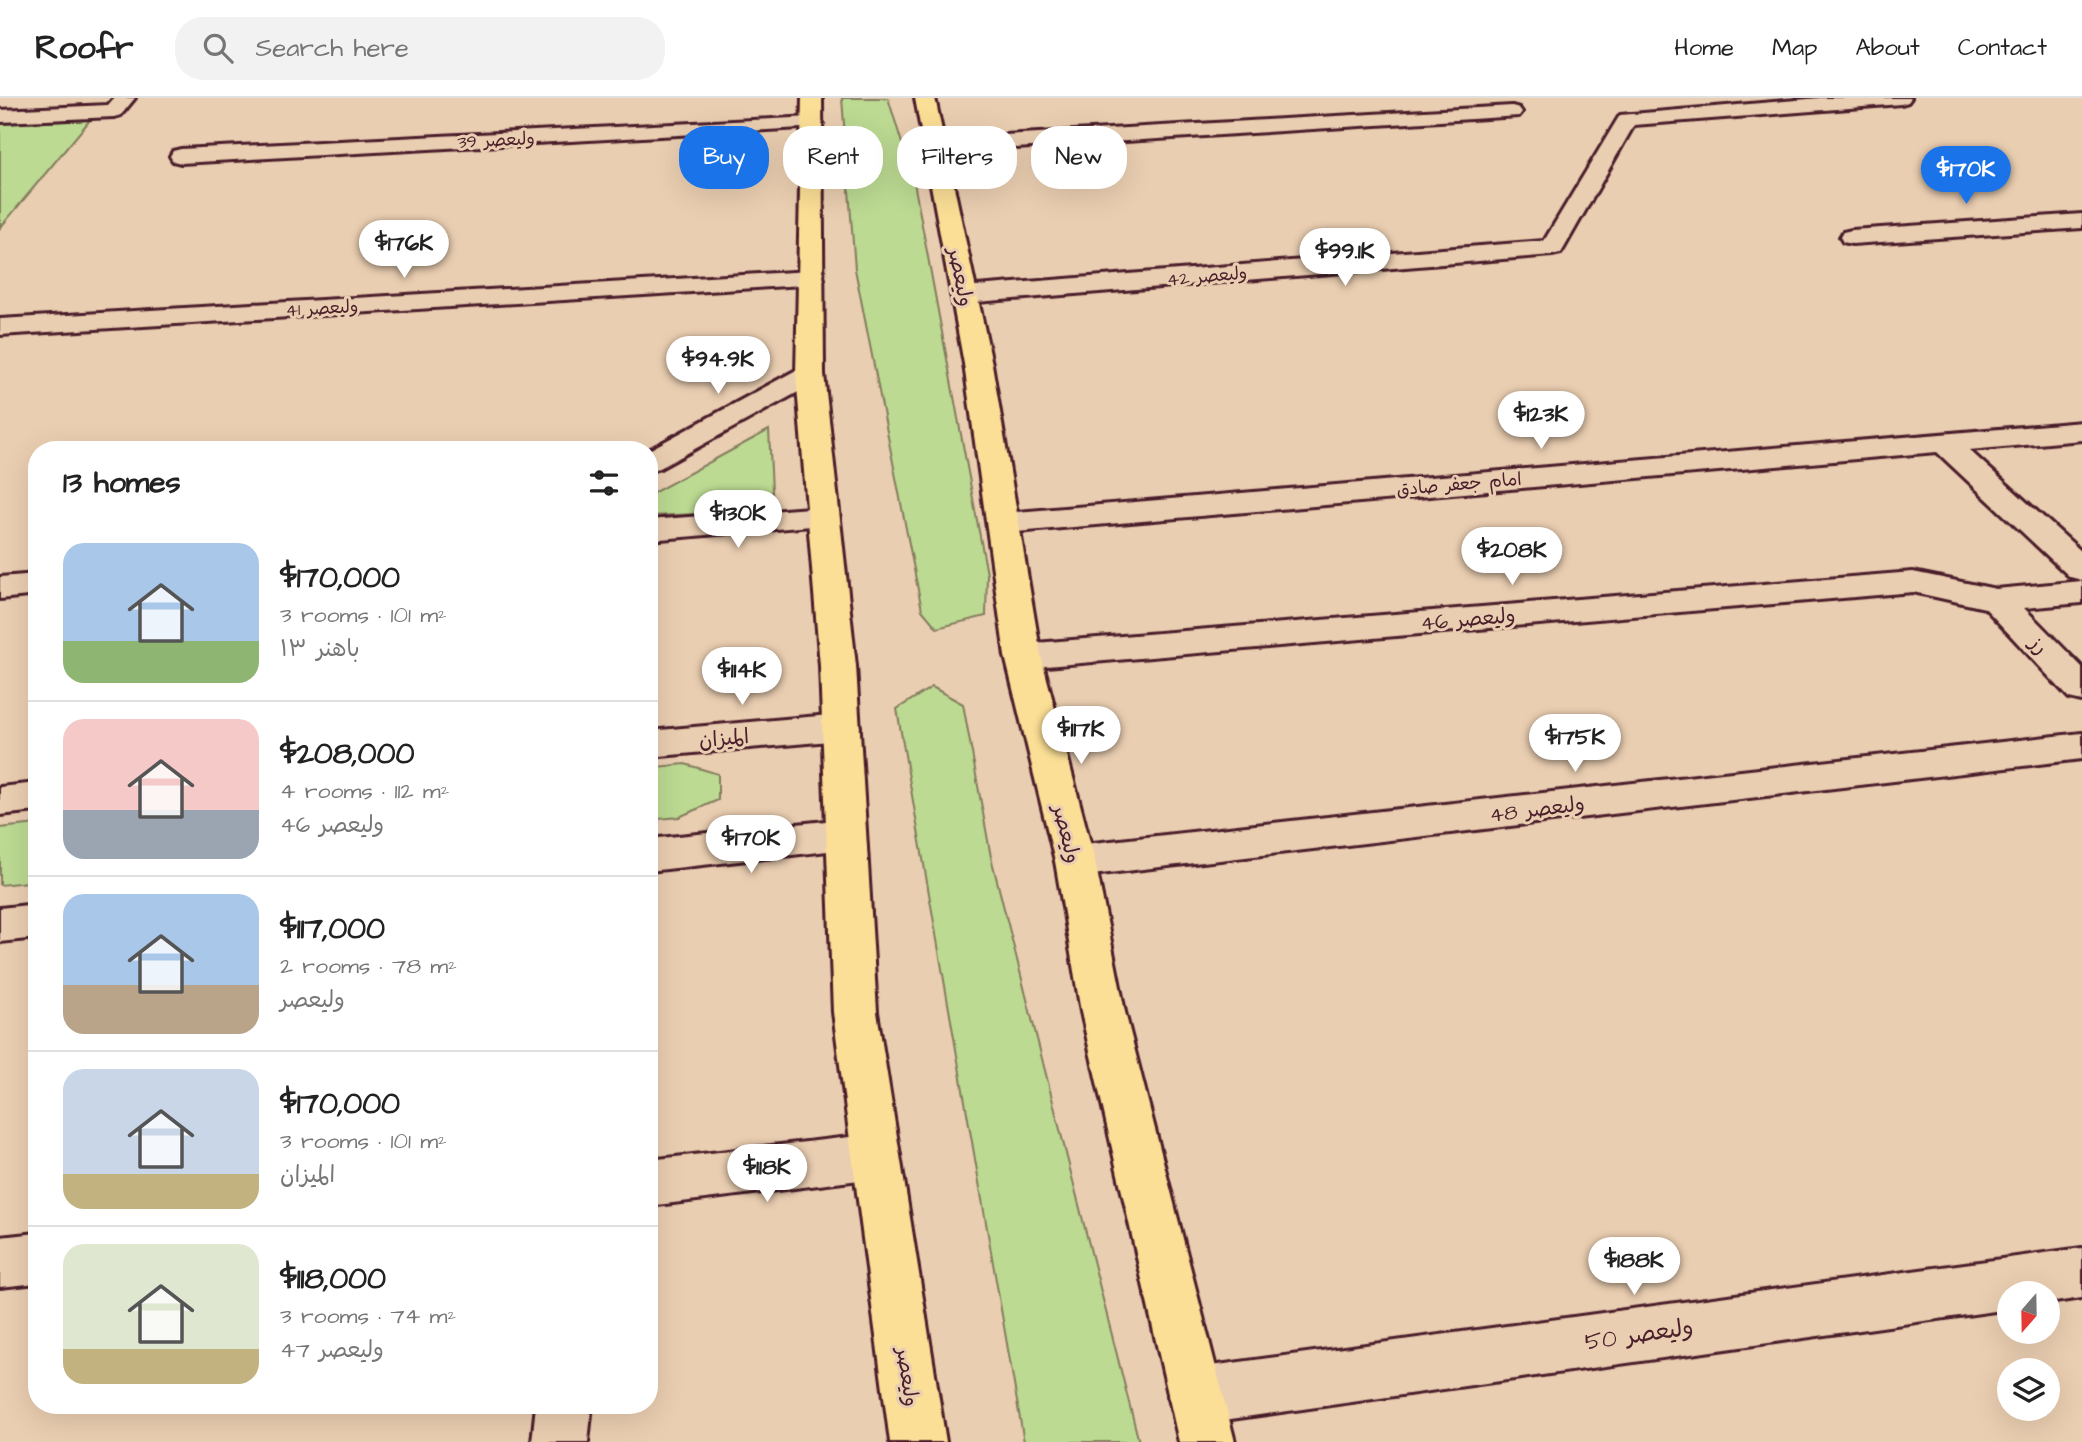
<!DOCTYPE html>
<meta charset="utf-8">
<style>
:root{--surface:#fff;--page:#f2f2f2;--text:#222;--muted:#767676;--line:#e0e0e0;--accent:#1a73e8}
body{margin:0;font-family:"Architects Daughter","Playpen Sans Arabic",sans-serif;background:var(--page);color:var(--text);height:100vh;display:flex;flex-direction:column;font-size:26px;white-space:nowrap}
*{box-sizing:border-box;margin:0}
p{font-size:23px;color:var(--muted)}
.icon{flex:none;width:38px;height:38px;fill:none;stroke:currentColor;stroke-width:2;stroke-linecap:round;stroke-linejoin:round}
.map{position:relative;flex:1;overflow:hidden}
.panel{position:absolute;left:28px;top:343px;width:630px;height:973px;display:flex;flex-direction:column;background:var(--surface);border-radius:28px;box-shadow:0 7px 28px #0002}
.panel>*{flex:none}
.guide{position:absolute;left:679px;top:28px;width:665px;height:63px;display:flex;gap:14px}
.needle{width:46px;rotate:200deg}
.fabs{position:absolute;left:1997px;top:1183px;display:grid;gap:14px}
.fabs a{display:grid;place-items:center;width:63px;height:63px;border-radius:50%;background:var(--surface);box-shadow:0 7px 28px #0002;font-size:35px}
.price{position:absolute;translate:-50% -60px;padding:0 16px;border-radius:24px;background:#fff;color:#222;font-size:23px;line-height:46px;filter:drop-shadow(0 2px 4px #0008)}
.price::after{content:'';position:absolute;left:50%;top:42px;width:21px;height:16px;margin-left:-10px;background:inherit;clip-path:polygon(0 0,100% 0,50% 100%)}
.price.selected{background:var(--accent);color:#fff}
ul{padding:0;list-style:none}
li{display:flex;align-items:center;gap:21px;height:175px;padding:0 35px}
li+li{border-top:2px solid var(--line)}
li span{display:grid;place-items:center;flex:none;width:196px;height:140px;border-radius:21px;color:#555}
li>.icon{margin-inline-start:auto}
span .icon{width:84px;height:84px;fill:#fffc;stroke-width:1}
li b{font-size:30px}
h2{display:flex;justify-content:space-between;align-items:center;height:84px;padding:0 35px;font-size:30px}
.tag{padding:0 24px;border-radius:28px;background:var(--surface);box-shadow:0 7px 28px #0002;font-size:24px;line-height:63px}
.tag.selected{background:var(--accent);color:#fff}
header{display:flex;align-items:center;gap:42px;box-sizing:border-box;height:98px;padding:0 35px;background:var(--surface);border-bottom:2px solid var(--line)}
header strong{font-size:33px}
nav{display:flex;gap:38px;margin-inline-start:auto;font-size:24px}
.search{width:490px;height:63px;background:var(--page);display:flex;align-items:center;gap:18px;box-sizing:border-box;padding:0 24px;border-radius:28px;color:var(--muted);font-size:26px}
.map>svg:first-child{display:block}
.green{fill:#bcda92;stroke:#837c5e;stroke-width:2}
.lines{fill:none;stroke-linecap:round;stroke-linejoin:round}
.minor-casing{stroke:#4a1f2b;stroke-width:6}
.major-casing{stroke:#4a1f2b;stroke-width:6}
.minor{fill:#eaceb1;fill-rule:evenodd}
.major{fill:#fbdf96;fill-rule:evenodd}
.labels{text-anchor:middle;stroke-width:6;stroke-linejoin:round;paint-order:stroke}
.far-street-label{font-size:18px;fill:#4a1f2b;stroke:#eaceb1}
.street-label{font-size:21px;fill:#4a1f2b;stroke:#eaceb1}
.near-street-label{font-size:24px;fill:#4a1f2b;stroke:#eaceb1}
</style>
<header>
<strong>Roofr</strong>
<div class="search"><svg class="icon" aria-label="search" viewBox="0 0 24 24"><circle cx="10" cy="10" r="6"/><path d="M15 15l6 6"/></svg>Search here</div>
<nav><a>Home</a><a>Map</a><a>About</a><a>Contact</a></nav>
</header>
<div class="map">
<svg width="2082" height="1344" viewBox="0 0 2082 1344">
<rect width="100%" height="100%" fill="#eaceb1"/>
<filter id="ink" filterUnits="userSpaceOnUse"><feTurbulence type="fractalNoise" baseFrequency=".0143" numOctaves="2"/><feDisplacementMap in="SourceGraphic" scale="14" xChannelSelector="R" yChannelSelector="G"/><feConvolveMatrix kernelMatrix="1 2 1 2 8 2 1 2 1" color-interpolation-filters="sRGB"/></filter>
<g filter="url(#ink)">
<g class="green">
<path d="M842,0h46l26,84 73,392 -1,42 -49,12 -15,-18 -67,-341z"/>
<path d="M90,22l-90,108v-104z"/>
<path d="M769,332l4,81 -124,5v-21z"/>
<path d="M932,589l31,17 28,153 148,585h-115l-127,-733z"/>
<path d="M685,666l33,10v26l-39,17 -30,3v-52z"/>
<path d="M37,726v57l-37,4v-57z"/>
</g>
<g class="lines">
<g class="minor-casing">
<g id="minor">
<path d="M114,0h21l-14,17 -7,2 -114,5v-12l108,-5z"/>
<path d="M1820,0h91l-3,4 -7,2 -267,21 -70,123 -3,5 -9,2 -588,48 -9,-3 -4,-5 4,-5 9,-3 580,-46 76,-126z"/>
<path d="M1512,8l7,2 3,4 -3,4 -584,37 -8,-2 -3,-5 3,-5 8,-2z"/>
<path d="M812,19l7,2 4,4 -4,4 -638,36 -8,-2 -3,-5 3,-5 8,-2z"/>
<path d="M2082,116v14l-230,16 -9,-2 -3,-5 3,-5 9,-2z"/>
<path d="M811,173l9,3 4,5 -4,5 -820,51v-16z"/>
<path d="M810,268l10,2 4,6 -4,6 -160,88 -11,3v-21l151,-82z"/>
<path d="M2082,324v18l-113,10 113,102v28l-12,-3 -133,-125 -933,81 -11,-3 -5,-7 5,-7 11,-3z"/>
<path d="M823,409l11,3 5,7 -5,7 -185,16v-20z"/>
<path d="M1913,474l83,17 86,-8v22l-58,5 58,59v34l-13,-3 -84,-90 -72,-16 -890,76 -13,-4 -5,-8 5,-8 13,-4z"/>
<path d="M37,476v21l-37,4v-22z"/>
<path d="M841,616l13,4 6,9 -6,9 -13,4 -192,17v-26z"/>
<path d="M2082,635v26l-1007,118 -14,-5 -6,-11 6,-11 14,-5z"/>
<path d="M37,685v28l-37,4v-28z"/>
<path d="M846,721l14,4 6,11 -6,11 -14,4 -197,22v-32z"/>
<path d="M37,806v34l-37,4v-34z"/>
<path d="M876,1036l17,6 7,16 -7,16 -17,6 -227,28v-46z"/>
<path d="M37,1135v50l-37,4v-50z"/>
<path d="M2082,1150v50l-34,5v-10h-39v16l-813,115 -20,-8 -8,-20 8,-20 20,-8z"/>
<path d="M536,1307h56l-4,37h-56z"/>
</g>
</g>
<g class="major-casing">
<g id="major">
<path d="M802,0h20l2,276 32,292 21,346 69,430h-56l-57,-430 -13,-346 -24,-292z"/>
<path d="M915,0h20l57,266 49,292 54,205 30,151 110,430h-56l-98,-430 -26,-151 -50,-205 -41,-292z"/>
</g>
</g>
<use href="#minor" class="minor"/>
<use href="#major" class="major"/>
</g>
</g>
<g class="labels">
<g class="far-street-label">
<text transform="translate(496 42) rotate(-3)" y="6">ولیعصر 39</text>
<text transform="translate(1207 178) rotate(-5)" y="6">ولیعصر 42</text>
<text transform="translate(322 210) rotate(-3)" y="6">ولیعصر 41</text>
<text transform="translate(1459 386) rotate(-5)" y="6">امام جعفر صادق</text>
</g>
<g class="street-label">
<text transform="translate(961 179) rotate(79)" y="7">ولیعصر</text>
<text transform="translate(1468 521) rotate(-5)" y="7">ولیعصر 46</text>
<text transform="translate(2039 547) rotate(46)" y="7">رز</text>
<text transform="translate(724 640) rotate(-5)" y="7">المیزان</text>
<text transform="translate(1537 711) rotate(-7)" y="7">ولیعصر 48</text>
<text transform="translate(1067 736) rotate(76)" y="7">ولیعصر</text>
<text transform="translate(908 1279) rotate(82)" y="7">ولیعصر</text>
</g>
<g class="near-street-label">
<text transform="translate(1639 1236) rotate(-8)" y="8">ولیعصر 50</text>
</g>
</g>
</svg>
<div class="fabs">
<a><svg class="needle" viewBox="-14 -14 28 28"><path d="M0-13l5 13h-10z" fill="#e53935"/><path d="M0 13l5-13h-10z" fill="#767676"/></svg></a>
<a><svg class="icon" aria-label="layers" viewBox="0 0 24 24"><path d="M12 4l9 5-9 5-9-5zM3 14l9 5 9-5"/></svg></a>
</div>
<b class="price selected" style="left:1966px;top:108px">$170K</b>
<b class="price" style="left:404px;top:182px">$176K</b>
<b class="price" style="left:1345px;top:190px">$99.1K</b>
<b class="price" style="left:718px;top:298px">$94.9K</b>
<b class="price" style="left:1541px;top:353px">$123K</b>
<b class="price" style="left:738px;top:452px">$130K</b>
<b class="price" style="left:1512px;top:489px">$208K</b>
<b class="price" style="left:742px;top:609px">$114K</b>
<b class="price" style="left:1081px;top:668px">$117K</b>
<b class="price" style="left:1575px;top:676px">$175K</b>
<b class="price" style="left:751px;top:777px">$170K</b>
<b class="price" style="left:767px;top:1106px">$118K</b>
<b class="price" style="left:1634px;top:1199px">$188K</b>
<div class="guide">
<a class="tag selected">Buy</a>
<a class="tag">Rent</a>
<a class="tag">Filters</a>
<a class="tag">New</a>
</div>
<section class="panel">
<h2>13 homes<svg class="icon" aria-label="filters" viewBox="0 0 24 24"><path d="M4 7h16M4 17h16"/><circle cx="9" cy="7" r="2"/><circle cx="15" cy="17" r="2"/></svg></h2>
<ul>
<li><span style="background:linear-gradient(#a9c7e8 70%,#8fb573 0)"><svg class="icon" aria-label="home" viewBox="0 0 24 24"><path d="M3 11l9-7 9 7M6 9v11h12V9"/></svg></span><div><b>$170,000</b><p>3 rooms · 101 m²</p><p>باهنر ۱۳</p></div></li>
<li><span style="background:linear-gradient(#f6c9c9 65%,#9aa5b1 0)"><svg class="icon" aria-label="home" viewBox="0 0 24 24"><path d="M3 11l9-7 9 7M6 9v11h12V9"/></svg></span><div><b>$208,000</b><p>4 rooms · 112 m²</p><p>ولیعصر 46</p></div></li>
<li><span style="background:linear-gradient(#a9c7e8 65%,#b9a48a 0)"><svg class="icon" aria-label="home" viewBox="0 0 24 24"><path d="M3 11l9-7 9 7M6 9v11h12V9"/></svg></span><div><b>$117,000</b><p>2 rooms · 78 m²</p><p>ولیعصر</p></div></li>
<li><span style="background:linear-gradient(#c9d6e8 75%,#c2b280 0)"><svg class="icon" aria-label="home" viewBox="0 0 24 24"><path d="M3 11l9-7 9 7M6 9v11h12V9"/></svg></span><div><b>$170,000</b><p>3 rooms · 101 m²</p><p>المیزان</p></div></li>
<li><span style="background:linear-gradient(#dfe7d0 75%,#c2b280 0)"><svg class="icon" aria-label="home" viewBox="0 0 24 24"><path d="M3 11l9-7 9 7M6 9v11h12V9"/></svg></span><div><b>$118,000</b><p>3 rooms · 74 m²</p><p>ولیعصر 47</p></div></li>
</ul>
</section>
</div>
